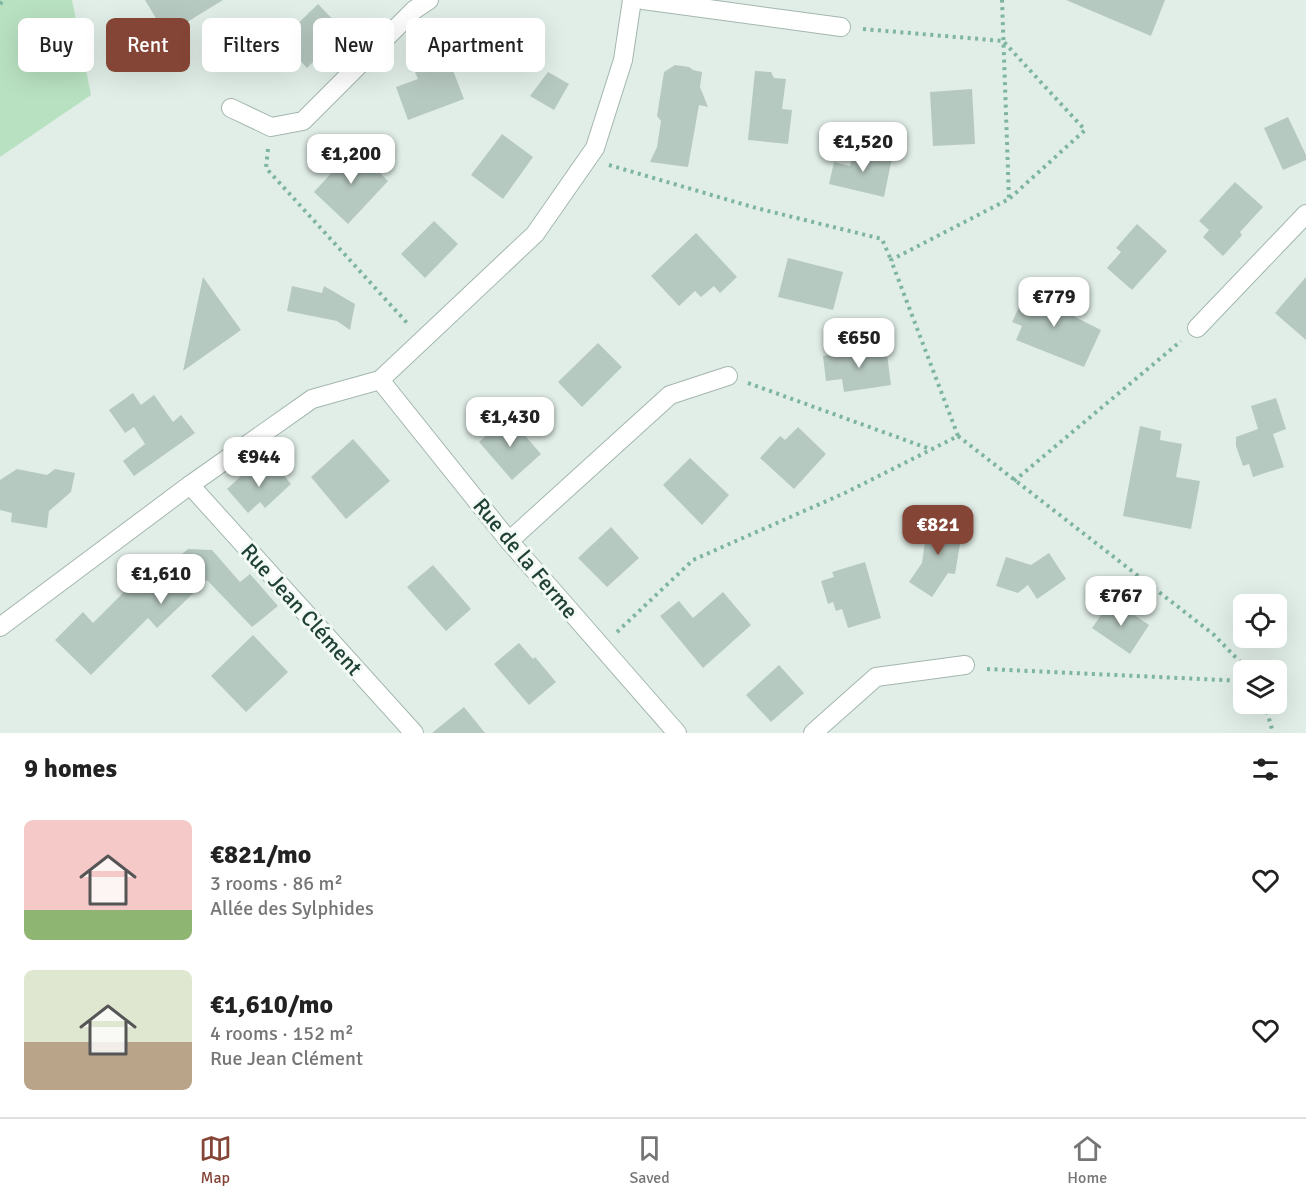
<!DOCTYPE html>
<meta charset="utf-8">
<style>
:root{--surface:#fff;--page:#f2f2f2;--text:#222;--muted:#767676;--line:#e0e0e0;--accent:#854536}
body{margin:0;font-family:Signika,sans-serif;background:var(--page);color:var(--text);height:100vh;display:flex;flex-direction:column;font-size:22px;white-space:nowrap}
*{box-sizing:border-box;margin:0}
p{font-size:20px;color:var(--muted)}
.icon{flex:none;width:33px;height:33px;fill:none;stroke:currentColor;stroke-width:2;stroke-linecap:round;stroke-linejoin:round}
.map{position:relative;height:733px;overflow:hidden}
.panel{display:flex;flex-direction:column;background:var(--surface);flex:1}
.panel>*{flex:none}
.guide{position:absolute;left:18px;top:18px;width:600px;height:54px;display:flex;gap:12px}
.fabs{position:absolute;left:1233px;top:594px;display:grid;gap:12px}
.fabs a{display:grid;place-items:center;width:54px;height:54px;border-radius:9px;background:var(--surface);box-shadow:0 6px 24px #0002;font-size:30px}
.price{position:absolute;translate:-50% -51px;padding:0 14px;border-radius:12px;background:#fff;color:#222;font-size:20px;line-height:39px;filter:drop-shadow(0 2px 3px #0008)}
.price::after{content:'';position:absolute;left:50%;top:36px;width:18px;height:14px;margin-left:-9px;background:inherit;clip-path:polygon(0 0,100% 0,50% 100%)}
.price.on{background:var(--accent);color:#fff}
ul{padding:0;list-style:none}
li{display:flex;align-items:center;gap:18px;height:150px;padding:0 24px}
li span{display:grid;place-items:center;flex:none;width:168px;height:120px;border-radius:9px;color:#555}
li>.icon{margin-inline-start:auto}
span .icon{width:72px;height:72px;fill:#fffc;stroke-width:1}
li b{font-size:26px}
h2{display:flex;justify-content:space-between;align-items:center;height:72px;padding:0 24px;font-size:26px}
.pill{padding:0 21px;border-radius:9px;background:var(--surface);box-shadow:0 6px 24px #0002;font-size:21px;line-height:54px}
.pill.on{background:var(--accent);color:#fff}
.tabs{display:flex;justify-content:space-around;align-items:center;height:84px;border-top:2px solid var(--line);background:var(--surface);font-size:16px;color:var(--muted)}
.tabs a{display:grid;justify-items:center;gap:3px}
.tabs .on{color:var(--accent)}
.map>svg:first-child{display:block}
.green{fill:#b8e1c1}
.building{fill:#b6c9c0}
.lines{fill:none;stroke-linecap:round;stroke-linejoin:round}
.minor-casing{stroke:#a3b7ae;stroke-width:20}
.path{stroke:#7eb5a0;stroke-width:4;stroke-dasharray:3 4.5;stroke-linecap:butt}
.minor{stroke:#fff;stroke-width:18}
.labels{text-anchor:middle;stroke-width:6;stroke-linejoin:round;paint-order:stroke}
.street-label{font-size:22px;fill:#204136;stroke:#f3faf6}
</style>
<div class="map">
<svg width="1306" height="733" viewBox="0 0 1306 733">
<rect width="100%" height="100%" fill="#e1eee7"/>
<path class="green" d="M0,0h72l19,95 -91,62z"/>
<g class="building">
<path d="M145,0h78l-57,35z"/>
<path d="M1066,0h99l-14,36z"/>
<path d="M318,4l26,27 -37,37 -26,-28z"/>
<path d="M449,60l15,39 -56,21 -12,-33 22,-8 -3,-7z"/>
<path d="M675,65l14,2 4,3 9,2 -2,15 8,20 -9,-2 -11,62 -38,-5 7,-15 4,-26 -4,-5 7,-44z"/>
<path d="M755,71l16,1 3,6 12,1 -4,30 10,1 -4,34 -40,-4z"/>
<path d="M548,72l21,12 -15,26 -24,-14z"/>
<path d="M972,89l3,55 -42,2 -3,-54z"/>
<path d="M1288,117l18,38v5l-23,10 -19,-42z"/>
<path d="M502,134l31,23 -30,42 -32,-24z"/>
<path d="M352,145l36,36 -40,43 -34,-32 22,-24 -3,-4z"/>
<path d="M854,149l38,9 -8,39 -55,-13 5,-22 16,4z"/>
<path d="M1235,182l28,25 -23,25 2,3 -19,21 -20,-19 6,-7 -10,-9z"/>
<path d="M434,221l24,23 -33,34 -24,-24z"/>
<path d="M1137,224l30,27 -35,39 -25,-22 14,-16 -5,-4z"/>
<path d="M696,233l41,44 -17,16 -6,-7 -13,11 -6,-6 -16,15 -28,-30z"/>
<path d="M788,258l55,14 -10,38 -55,-13z"/>
<path d="M203,277l38,53 -58,41z"/>
<path d="M1306,277v63l-31,-27z"/>
<path d="M292,286l30,7 2,-7 31,18 -5,26 -13,-9 -50,-10z"/>
<path d="M1036,289l33,16 -4,7 36,18 -17,37 -68,-27 6,-14 -10,-4 14,-29z"/>
<path d="M598,343l24,24 -40,40 -24,-25z"/>
<path d="M886,346l5,39 -47,7 -2,-13 -16,2 -3,-25z"/>
<path d="M133,393l8,12 13,-10 19,27 8,-7 14,18 -61,43 -11,-15 22,-17 -11,-17 -9,6 -16,-23z"/>
<path d="M1276,398l10,31 -13,5 11,33 -31,10 -4,-13 -6,2 -7,-20v-9l22,-8 -7,-23z"/>
<path d="M508,416l33,38 -29,26 -33,-38z"/>
<path d="M1140,426l21,5 -1,9 22,4 -6,33 24,4 -9,48 -68,-13z"/>
<path d="M798,427l28,27 -32,35 -34,-31 20,-22 5,4z"/>
<path d="M353,439l37,42 -44,38 -35,-42z"/>
<path d="M690,458l39,37 -27,30 -39,-40z"/>
<path d="M274,463l17,21 -26,24 -5,-6 -12,11 -21,-24 24,-22 8,9z"/>
<path d="M17,469l30,6 8,-6 20,4 -4,19 -22,19 -2,17 -36,-6 1,-9 -12,-3v-30z"/>
<path d="M928,520l35,6 -8,48 -7,-1 -16,24 -23,-15 13,-19z"/>
<path d="M611,527l28,31 -32,29 -29,-29z"/>
<path d="M188,549l24,1 28,32 10,-8 28,32 -26,21 -45,-47 -50,48 -9,-10 -57,57 -36,-35 28,-28 10,11 50,-50 8,7z"/>
<path d="M1049,553l17,26 -29,20 -9,-14 -10,8 -22,-7 10,-29 25,8z"/>
<path d="M865,562l16,56 -33,10 -6,-19 -6,2 -3,-9 -5,2 -7,-23 13,-4 -2,-5z"/>
<path d="M433,565l38,44 -25,22 -39,-44z"/>
<path d="M723,592l28,33 -48,43 -43,-52 19,-15 14,17z"/>
<path d="M1112,600l37,25 -19,29 -38,-26z"/>
<path d="M253,635l35,37 -42,40 -35,-36z"/>
<path d="M519,643l14,16 2,-2 21,25 -27,23 -35,-41z"/>
<path d="M779,665l25,28 -33,29 -25,-27z"/>
<path d="M464,707l21,26h-53z"/>
</g>
<g class="lines">
<g class="minor-casing">
<g id="minor">
<path d="M643,0l198,27"/>
<path d="M231,108l40,19 32,-6 111,-111 15,-10"/>
<path d="M1197,328l109,-114"/>
<path d="M380,380l129,161 168,192"/>
<path d="M190,485l224,248"/>
<path d="M509,541l161,-146 58,-19"/>
<path d="M0,627l190,-142 122,-86 68,-19 155,-146 60,-86 28,-88 9,-60"/>
<path d="M813,733l63,-56 89,-12"/>
</g>
</g>
<g class="path">
<path d="M0,4l4,-4"/>
<path d="M863,29l140,12 82,89 -76,69"/>
<path d="M268,149l-2,19 142,156"/>
<path d="M609,165l147,43 126,31 9,21"/>
<path d="M748,383l182,66"/>
<path d="M958,436l255,198 35,36"/>
<path d="M1014,481l167,-140"/>
<path d="M617,632l76,-72 154,-68 111,-56 -67,-176 118,-61 -7,-199"/>
<path d="M987,669l257,12"/>
<path d="M1265,704l8,29"/>
</g>
<use href="#minor" class="minor"/>
</g>
<g class="labels">
<g class="street-label">
<text transform="translate(526 558) rotate(50)" y="8">Rue de la Ferme</text>
<text transform="translate(302 609) rotate(48)" y="8">Rue Jean Clément</text>
</g>
</g>
</svg>
<div class="fabs">
<a><svg class="icon" aria-label="locate" viewBox="0 0 24 24"><circle cx="12" cy="12" r="6"/><path d="M12 2v4M12 18v4M2 12h4M18 12h4"/></svg></a>
<a><svg class="icon" aria-label="layers" viewBox="0 0 24 24"><path d="M12 4l9 5-9 5-9-5zM3 14l9 5 9-5"/></svg></a>
</div>
<b class="price" style="left:863px;top:173px">€1,520</b>
<b class="price" style="left:351px;top:185px">€1,200</b>
<b class="price" style="left:1054px;top:328px">€779</b>
<b class="price" style="left:859px;top:369px">€650</b>
<b class="price" style="left:510px;top:448px">€1,430</b>
<b class="price" style="left:259px;top:488px">€944</b>
<b class="price on" style="left:938px;top:556px">€821</b>
<b class="price" style="left:161px;top:605px">€1,610</b>
<b class="price" style="left:1121px;top:627px">€767</b>
<div class="guide">
<a class="pill">Buy</a>
<a class="pill on">Rent</a>
<a class="pill">Filters</a>
<a class="pill">New</a>
<a class="pill">Apartment</a>
</div>
</div>
<section class="panel">
<h2>9 homes<svg class="icon" aria-label="filters" viewBox="0 0 24 24"><path d="M4 7h16M4 17h16"/><circle cx="9" cy="7" r="2"/><circle cx="15" cy="17" r="2"/></svg></h2>
<ul>
<li><span style="background:linear-gradient(#f6c9c9 75%,#8fb573 0)"><svg class="icon" aria-label="home" viewBox="0 0 24 24"><path d="M3 11l9-7 9 7M6 9v11h12V9"/></svg></span><div><b>€821/mo</b><p>3 rooms · 86 m²</p><p>Allée des Sylphides</p></div><svg class="icon" aria-label="heart" viewBox="0 0 24 24"><path d="M12 20l-8-8c-3-5 5-10 8-4 3-6 11-1 8 4z"/></svg></li>
<li><span style="background:linear-gradient(#dfe7d0 60%,#b9a48a 0)"><svg class="icon" aria-label="home" viewBox="0 0 24 24"><path d="M3 11l9-7 9 7M6 9v11h12V9"/></svg></span><div><b>€1,610/mo</b><p>4 rooms · 152 m²</p><p>Rue Jean Clément</p></div><svg class="icon" aria-label="heart" viewBox="0 0 24 24"><path d="M12 20l-8-8c-3-5 5-10 8-4 3-6 11-1 8 4z"/></svg></li>
</ul>
</section>
<nav class="tabs">
<a class="on"><svg class="icon" aria-label="map" viewBox="0 0 24 24"><path d="M3 6l6-2 6 2 6-2v14l-6 2-6-2-6 2zM9 4v14M15 6v14"/></svg>Map</a>
<a><svg class="icon" aria-label="saved" viewBox="0 0 24 24"><path d="M7 4h10v16l-5-4-5 4z"/></svg>Saved</a>
<a><svg class="icon" aria-label="home" viewBox="0 0 24 24"><path d="M3 11l9-7 9 7M6 9v11h12V9"/></svg>Home</a>
</nav>
